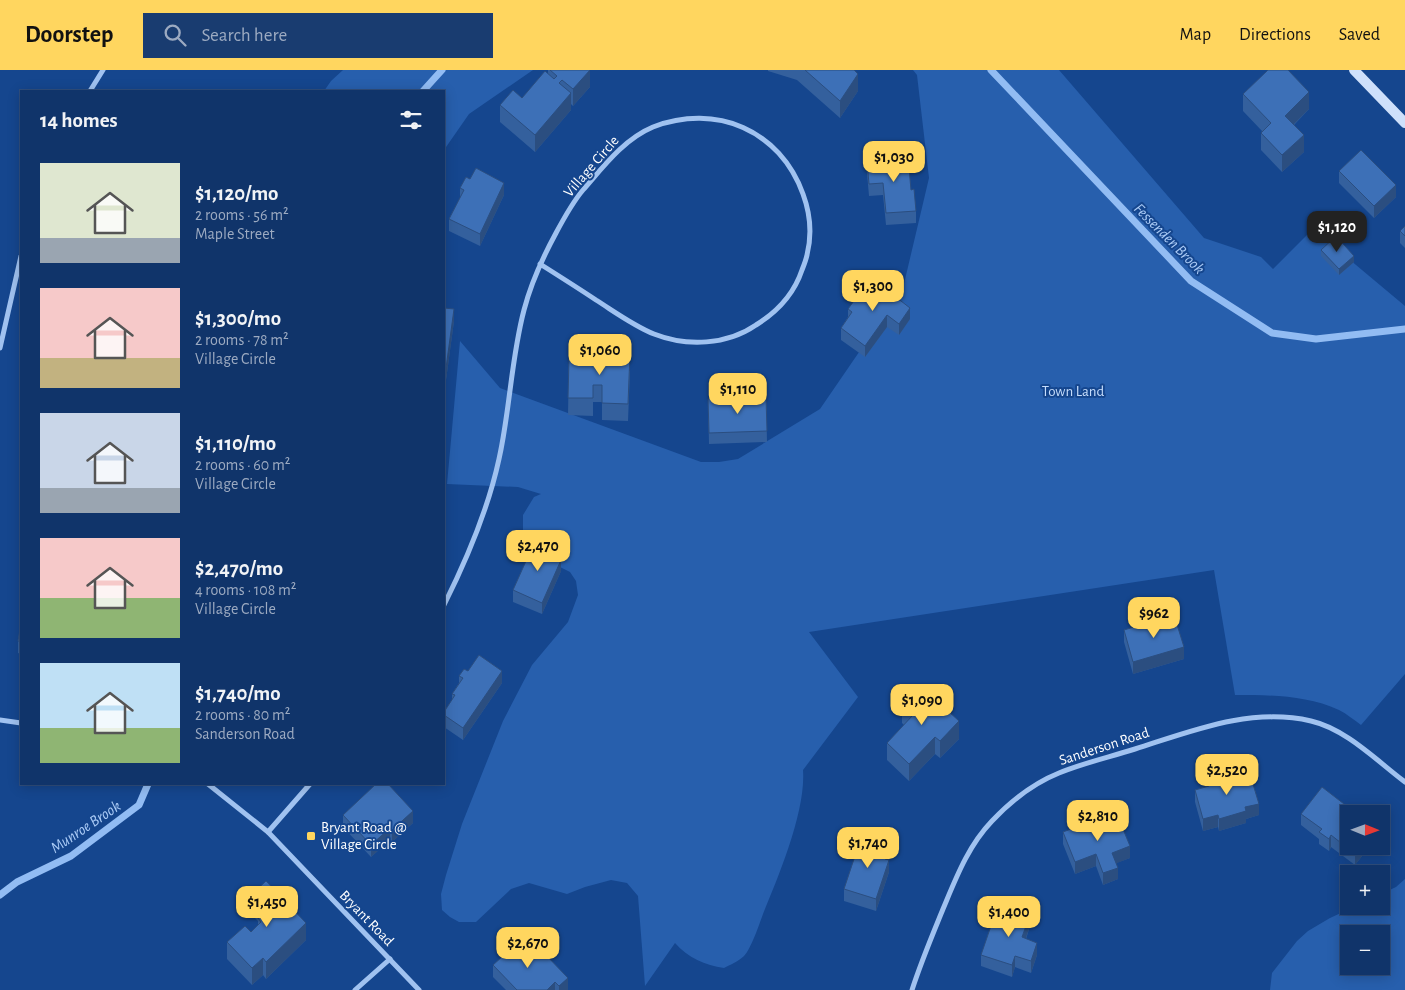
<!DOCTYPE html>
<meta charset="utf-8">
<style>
:root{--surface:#10346a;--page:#193c70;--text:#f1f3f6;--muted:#9caac1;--line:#304f7e;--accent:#ffd65f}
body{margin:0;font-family:"Alegreya Sans",sans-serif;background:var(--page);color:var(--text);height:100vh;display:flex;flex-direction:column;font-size:19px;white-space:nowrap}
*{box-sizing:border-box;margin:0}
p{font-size:16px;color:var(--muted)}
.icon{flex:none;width:28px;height:28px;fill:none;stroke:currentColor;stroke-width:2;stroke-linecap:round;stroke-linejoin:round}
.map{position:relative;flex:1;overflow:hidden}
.drawer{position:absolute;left:20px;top:20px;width:425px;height:695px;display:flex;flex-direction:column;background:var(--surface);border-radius:0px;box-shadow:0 2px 12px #0003,0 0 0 1px var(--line)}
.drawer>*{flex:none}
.needle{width:32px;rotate:91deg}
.controls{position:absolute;left:1340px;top:735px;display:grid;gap:10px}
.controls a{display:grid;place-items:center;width:50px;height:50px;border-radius:0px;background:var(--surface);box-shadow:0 2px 12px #0003,0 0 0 1px var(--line);font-size:25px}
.price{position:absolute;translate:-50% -42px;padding:0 11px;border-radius:10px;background:var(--accent);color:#111;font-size:16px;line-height:32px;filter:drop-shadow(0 1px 2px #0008)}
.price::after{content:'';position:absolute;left:50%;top:30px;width:15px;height:11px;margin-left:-8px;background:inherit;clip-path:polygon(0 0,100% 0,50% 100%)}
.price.selected{background:#222;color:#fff}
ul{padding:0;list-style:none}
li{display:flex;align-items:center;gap:15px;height:125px;padding:0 20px}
li span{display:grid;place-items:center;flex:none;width:140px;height:100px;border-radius:0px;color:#555}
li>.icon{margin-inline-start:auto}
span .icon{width:60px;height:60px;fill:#fffc;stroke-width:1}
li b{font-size:21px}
h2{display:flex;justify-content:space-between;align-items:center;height:60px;padding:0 20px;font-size:21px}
header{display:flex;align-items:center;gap:30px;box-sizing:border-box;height:70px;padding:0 25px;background:var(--accent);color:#111}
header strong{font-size:24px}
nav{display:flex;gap:28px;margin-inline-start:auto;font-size:18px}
.search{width:350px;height:45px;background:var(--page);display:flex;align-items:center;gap:12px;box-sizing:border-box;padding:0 18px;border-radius:0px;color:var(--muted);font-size:19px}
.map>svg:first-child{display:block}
.green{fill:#275fad;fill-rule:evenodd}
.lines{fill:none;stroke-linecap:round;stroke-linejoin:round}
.stream{stroke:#92bcf3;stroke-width:7}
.street{stroke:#a0c2f0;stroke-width:5}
.secondary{stroke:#cee0fb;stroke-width:10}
.wall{fill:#34609d}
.shaded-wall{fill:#2b4e80}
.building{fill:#3d70b7;stroke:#2b4e80}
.poi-dot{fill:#ffd65f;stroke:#15468e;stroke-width:2}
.labels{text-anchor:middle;stroke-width:4;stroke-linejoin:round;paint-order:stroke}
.street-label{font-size:15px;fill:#fff;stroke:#15468e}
.park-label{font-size:15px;fill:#c6ddfc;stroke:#15468e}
.poi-label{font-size:15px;fill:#fff;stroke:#15468e;text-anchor:start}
.water-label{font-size:16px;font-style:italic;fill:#acccf7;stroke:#15468e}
</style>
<header>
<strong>Doorstep</strong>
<div class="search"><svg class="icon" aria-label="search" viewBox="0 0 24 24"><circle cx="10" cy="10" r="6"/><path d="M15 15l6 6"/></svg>Search here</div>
<nav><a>Map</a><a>Directions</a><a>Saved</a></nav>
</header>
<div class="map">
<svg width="1405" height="920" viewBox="0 0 1405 920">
<rect width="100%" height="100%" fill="#15468e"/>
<g class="green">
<path d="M343,0h190l-64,44 -25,36v-59h-120l7,-10z"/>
<path d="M913,0h146l145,168 57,19 12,12 40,-40 92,77v368l-44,51c-7,-5 -14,-11 -22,-15 -33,-15 -69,-15 -104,-15l-21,-125 -405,62 49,65 -55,73c3,41 -24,105 -40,144 -4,11 -12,35 -19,42 -5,5 -14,9 -20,12 -19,-3 -36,-10 -49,-25l-30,43 -7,-90 -11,-13 -16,-3 -26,7 -18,7 -38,-11 -18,6 -35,33h-17l-9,-5 -8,-7 -1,-16 5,-19 16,-51 41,-103 29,-56 36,-43 10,-27 -2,-14 -6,-9 -12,-6 -35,-25v-26l11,-18 7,-3 -23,-7 -71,-3 13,-143 40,47 201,74h18l19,-3 82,-50 83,-121 26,-110 -12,-103z"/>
<path d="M1405,809v111h-135l2,-17 25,-32 11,-10 22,-13 26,-12h25v-12l15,-7zM1349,864h32v32h-32z"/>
</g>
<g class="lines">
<g class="stream">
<path d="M991,0l200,211 81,52 44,6 89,-10"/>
<path d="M423,21l19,-21"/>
<path d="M0,825l17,-13 54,-26 68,-51 9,-21"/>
</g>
<g class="street">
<path d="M90,21l13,-21"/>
<path d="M0,278l21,-92"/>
<path d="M444,535c23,-46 44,-95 55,-146 11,-49 12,-100 25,-149 7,-27 19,-53 32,-77 8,-15 16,-30 27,-43 20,-23 41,-51 70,-63 63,-24 127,3 150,67 7,19 9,41 4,61 -1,5 -3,10 -5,15 -8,24 -25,42 -46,55 -29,20 -69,22 -102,9 -20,-8 -39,-22 -58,-34 -18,-12 -37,-24 -56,-36"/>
<path d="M0,650l21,3"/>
<path d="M208,714l60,48 151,158"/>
<path d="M268,762l42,-48"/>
<path d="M355,920l35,-31"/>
<path d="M912,920c9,-28 20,-54 31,-81 13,-31 25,-63 49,-88 19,-20 42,-38 67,-48 24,-10 51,-16 76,-24 57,-18 115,-42 176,-28 35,8 66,40 94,61"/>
</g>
<path class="secondary" d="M1354,0l51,53"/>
</g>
<g class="wall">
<path d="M548,0h42v17l-17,19 -2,-2v6l-36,42 -35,-30v-17l22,-7 26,-24z"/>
<path d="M768,0h86l4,21 -18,27 -43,-38 -29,-9z"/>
<path d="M1243,24l66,15 -15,16 10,27 -22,20 -21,-22v-17l1,-2 -19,-20z"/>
<path d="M867,91l44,29 5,21v12l-30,2 -3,-30 -14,1 -2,-23z"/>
<path d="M1339,101l57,26 -22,21 -35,-35z"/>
<path d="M460,118l44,7 -24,51 -31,-15v-12l11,-21z"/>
<path d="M1405,156v22l-5,-5v-12z"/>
<path d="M1321,180l33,12 -15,13 -18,-19z"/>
<path d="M444,238l10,13 -8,59h-2z"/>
<path d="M848,239l62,10 -11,16 -12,-8 -22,30 -24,-17v-12l7,-11z"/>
<path d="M569,288l61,13 -2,50 -26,-1v-18h-9v14l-25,-1z"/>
<path d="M766,327l1,45 -58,2 -1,-45z"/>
<path d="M561,501l-19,43 -29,-12v-12z"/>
<path d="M21,553v31l-3,-1v-12z"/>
<path d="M1124,560l60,29 -51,15 -9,-32z"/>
<path d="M468,601l34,12 -39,57 -19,-13v-15l8,-12v-6l7,-11v-7z"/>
<path d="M902,636l57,33 -19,19 -5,-4 -26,27 -22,-21v-17l17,-18 -2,-2z"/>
<path d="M1208,713l51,32 -13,4v4l-27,8 -1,-4 -15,4 -8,-29v-12l13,-4z"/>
<path d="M1301,744l48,32h21l-15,19 -24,-18 -2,4 -10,-7v-5l-18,-14z"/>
<path d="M343,745l70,8 -21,19 -2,-2 -19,17 -28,-30z"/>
<path d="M1102,753l28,35 -14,5 2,16 -15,6 -7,-19 -21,8 -12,-30v-12z"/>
<path d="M889,788v14l-13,39 -32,-10v-12z"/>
<path d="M250,826l56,44 -40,39 -3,-4 -11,10 -25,-26v-17l24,-10 7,-7v-4l-8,-8z"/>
<path d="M999,848l31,8 -4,13 11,16 -6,18 -16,-6 -3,10 -31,-11v-11z"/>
<path d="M527,882l12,6 29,32h-62l-13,-13v-12l8,-7v-5z"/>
</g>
<g class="shaded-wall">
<path d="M590,0v17l-17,19v-17z"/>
<path d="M858,4v17l-18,27v-17z"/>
<path d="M1309,22v17l-24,24v-17z"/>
<path d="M571,23v17l-36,42v-17z"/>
<path d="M1304,65v17l-22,20v-17z"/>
<path d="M504,113v12l-24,51v-12z"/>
<path d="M1396,115v12l-22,21v-12z"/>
<path d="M1354,186v6l-15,13v-6z"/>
<path d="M910,238v11l-11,16v-11z"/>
<path d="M454,239v12l-8,59v-12z"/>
<path d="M887,245v12l-22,30v-11z"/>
<path d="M561,490v11l-19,43v-11z"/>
<path d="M1184,577v12l-51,15v-12z"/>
<path d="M502,601v12l-39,57v-12z"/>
<path d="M959,651v18l-19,19v-17z"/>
<path d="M935,667v17l-26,27v-17z"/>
<path d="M1259,734v11l-13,4v4l-27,8v-12l26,-12z"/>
<path d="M413,741v12l-21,19v-12z"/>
<path d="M1218,745v12l-15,4v-12z"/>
<path d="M390,758v12l-19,17v-12z"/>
<path d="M1331,765v12l-2,4v-12z"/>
<path d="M1130,776v12l-18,7v-12z"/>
<path d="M1361,776h9l-15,19v-11z"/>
<path d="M889,777v11l-4,12v-11z"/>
<path d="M1096,784v12l-21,8v-12z"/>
<path d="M889,790v12l-13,39v-12z"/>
<path d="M1118,798v11l-15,6v-12z"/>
<path d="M1030,845v11l-8,23v-12z"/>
<path d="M306,853v17l-40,39v-17z"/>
<path d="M1037,873v12l-6,18v-12z"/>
<path d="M1015,886v11l-3,10v-12z"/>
<path d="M263,888v17l-11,10v-17z"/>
<path d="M568,908v12h-9v-4z"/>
<path d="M555,912v8h-8z"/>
</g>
<g class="building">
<path d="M550,0h40l-17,19 -11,-9 -3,3 12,10 -36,42 -35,-30 13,-15 9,8 23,-27 9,8 3,-3z"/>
<path d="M805,0h49l4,4 -18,27z"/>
<path d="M1268,0h20l21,22 -24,24 19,19 -22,20 -21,-22 10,-10 -28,-29z"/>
<path d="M1361,80l35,35 -22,21 -35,-35z"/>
<path d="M908,87l3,33 3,-1 2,22 -30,2 -3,-30 -14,1 -2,-23z"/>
<path d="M476,98l28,15 -24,51 -31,-15 15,-29 -4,-2 6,-11 4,2z"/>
<path d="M1405,156v10l-5,-5z"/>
<path d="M1336,166l18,20 -15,13 -18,-19z"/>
<path d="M874,210l36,28 -11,16 -12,-9 -22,31 -24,-18 11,-16 -4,-3 16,-22 3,2z"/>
<path d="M444,238l10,1 -8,59h-2z"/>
<path d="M573,282l57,1 -2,51 -26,-1v-18h-9v13h-25l1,-40h4z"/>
<path d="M766,327l1,34 -58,2 -1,-34z"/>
<path d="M535,471l19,8 7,11 -19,43 -29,-13z"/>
<path d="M1174,545l10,32 -51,15 -9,-32z"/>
<path d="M21,553v19l-3,-1z"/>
<path d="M479,585l23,16 -39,57 -19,-13v-3l11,-17 -3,-1 11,-16 -4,-2 5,-7 4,2z"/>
<path d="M918,619l15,14 3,-3 23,21 -19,20 -5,-4 -26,27 -22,-21 26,-28 -11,-9z"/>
<path d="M1249,701l10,33 -14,3 1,4 -27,8 -1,-4 -15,4 -8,-29 14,-4 -1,-3z"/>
<path d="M376,714h12l25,27 -21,19 -2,-2 -19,17 -28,-30z"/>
<path d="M1322,717l35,27h-8v32h12l-6,8 -24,-19 -2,4 -10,-7 3,-3 -21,-15z"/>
<path d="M1118,747l12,29 -18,7 6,15 -15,5 -7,-19 -21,8 -12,-30 37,-14 2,5z"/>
<path d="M861,768l28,9 -4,12 4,1 -13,39 -32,-10z"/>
<path d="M266,811l40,42 -40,39 -3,-4 -11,10 -25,-26 18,-16 6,6 10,-10 -3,-4 7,-7 -15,-15z"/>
<path d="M1004,835l26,10 -8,22 15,6 -6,18 -16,-5 -3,9 -31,-10 13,-38 5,1z"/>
<path d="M515,870l12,12 4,-3 8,9 5,-5 24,25 -9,8 -4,-4 -8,8h-30l-24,-25 10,-9 -2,-3z"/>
</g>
<rect class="poi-dot" x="306" y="761" width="10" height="10" rx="2.5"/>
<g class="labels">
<g class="street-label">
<text transform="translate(591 96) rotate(-49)" y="5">Village Circle</text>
<text transform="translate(1104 676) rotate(-18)" y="5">Sanderson Road</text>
<text transform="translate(367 848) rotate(46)" y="5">Bryant Road</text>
</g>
<g class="park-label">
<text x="1073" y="326">Town Land</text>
</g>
<g class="poi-label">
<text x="321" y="762">Bryant Road @<tspan x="321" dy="17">Village Circle</tspan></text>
</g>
<g class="water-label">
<text transform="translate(1170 168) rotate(45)" y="6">Fessenden Brook</text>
<text transform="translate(85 756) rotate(-34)" y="6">Munroe Brook</text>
</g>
</g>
</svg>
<div class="controls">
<a><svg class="needle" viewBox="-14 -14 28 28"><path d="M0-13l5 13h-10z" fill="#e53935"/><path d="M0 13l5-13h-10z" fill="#9caac1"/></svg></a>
<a>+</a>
<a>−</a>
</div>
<b class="price" style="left:894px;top:113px">$1,030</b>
<b class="price selected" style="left:1337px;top:183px">$1,120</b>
<b class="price" style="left:873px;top:242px">$1,300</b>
<b class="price" style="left:600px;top:306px">$1,060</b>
<b class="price" style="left:738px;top:345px">$1,110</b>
<b class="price" style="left:538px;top:502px">$2,470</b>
<b class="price" style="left:1154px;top:569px">$962</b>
<b class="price" style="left:922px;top:656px">$1,090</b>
<b class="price" style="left:1227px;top:726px">$2,520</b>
<b class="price" style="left:1098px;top:772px">$2,810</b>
<b class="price" style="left:868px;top:799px">$1,740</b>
<b class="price" style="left:267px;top:858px">$1,450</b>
<b class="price" style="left:1009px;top:868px">$1,400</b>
<b class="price" style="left:528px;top:899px">$2,670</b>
<section class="drawer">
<h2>14 homes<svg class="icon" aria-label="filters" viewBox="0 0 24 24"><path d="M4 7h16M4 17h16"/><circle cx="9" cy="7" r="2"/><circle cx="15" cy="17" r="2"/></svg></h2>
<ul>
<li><span style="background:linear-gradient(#dfe7d0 75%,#9aa5b1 0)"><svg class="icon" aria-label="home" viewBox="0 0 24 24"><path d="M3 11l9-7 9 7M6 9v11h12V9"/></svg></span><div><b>$1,120/mo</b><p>2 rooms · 56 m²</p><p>Maple Street</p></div></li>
<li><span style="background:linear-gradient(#f6c9c9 70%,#c2b280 0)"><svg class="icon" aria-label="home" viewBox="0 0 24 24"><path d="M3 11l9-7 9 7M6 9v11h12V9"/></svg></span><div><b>$1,300/mo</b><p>2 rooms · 78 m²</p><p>Village Circle</p></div></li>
<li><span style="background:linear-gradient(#c9d6e8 75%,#9aa5b1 0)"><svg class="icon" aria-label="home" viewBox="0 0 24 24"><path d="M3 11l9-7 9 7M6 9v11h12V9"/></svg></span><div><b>$1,110/mo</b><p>2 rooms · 60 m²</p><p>Village Circle</p></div></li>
<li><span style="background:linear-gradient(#f6c9c9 60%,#8fb573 0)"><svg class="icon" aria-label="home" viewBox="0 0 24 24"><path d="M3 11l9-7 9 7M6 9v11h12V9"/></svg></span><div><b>$2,470/mo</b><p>4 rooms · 108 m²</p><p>Village Circle</p></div></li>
<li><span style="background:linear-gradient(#bfe0f5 65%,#8fb573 0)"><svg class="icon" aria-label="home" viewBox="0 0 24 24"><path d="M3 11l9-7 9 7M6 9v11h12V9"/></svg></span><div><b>$1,740/mo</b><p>2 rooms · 80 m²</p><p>Sanderson Road</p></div></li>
</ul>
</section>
</div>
